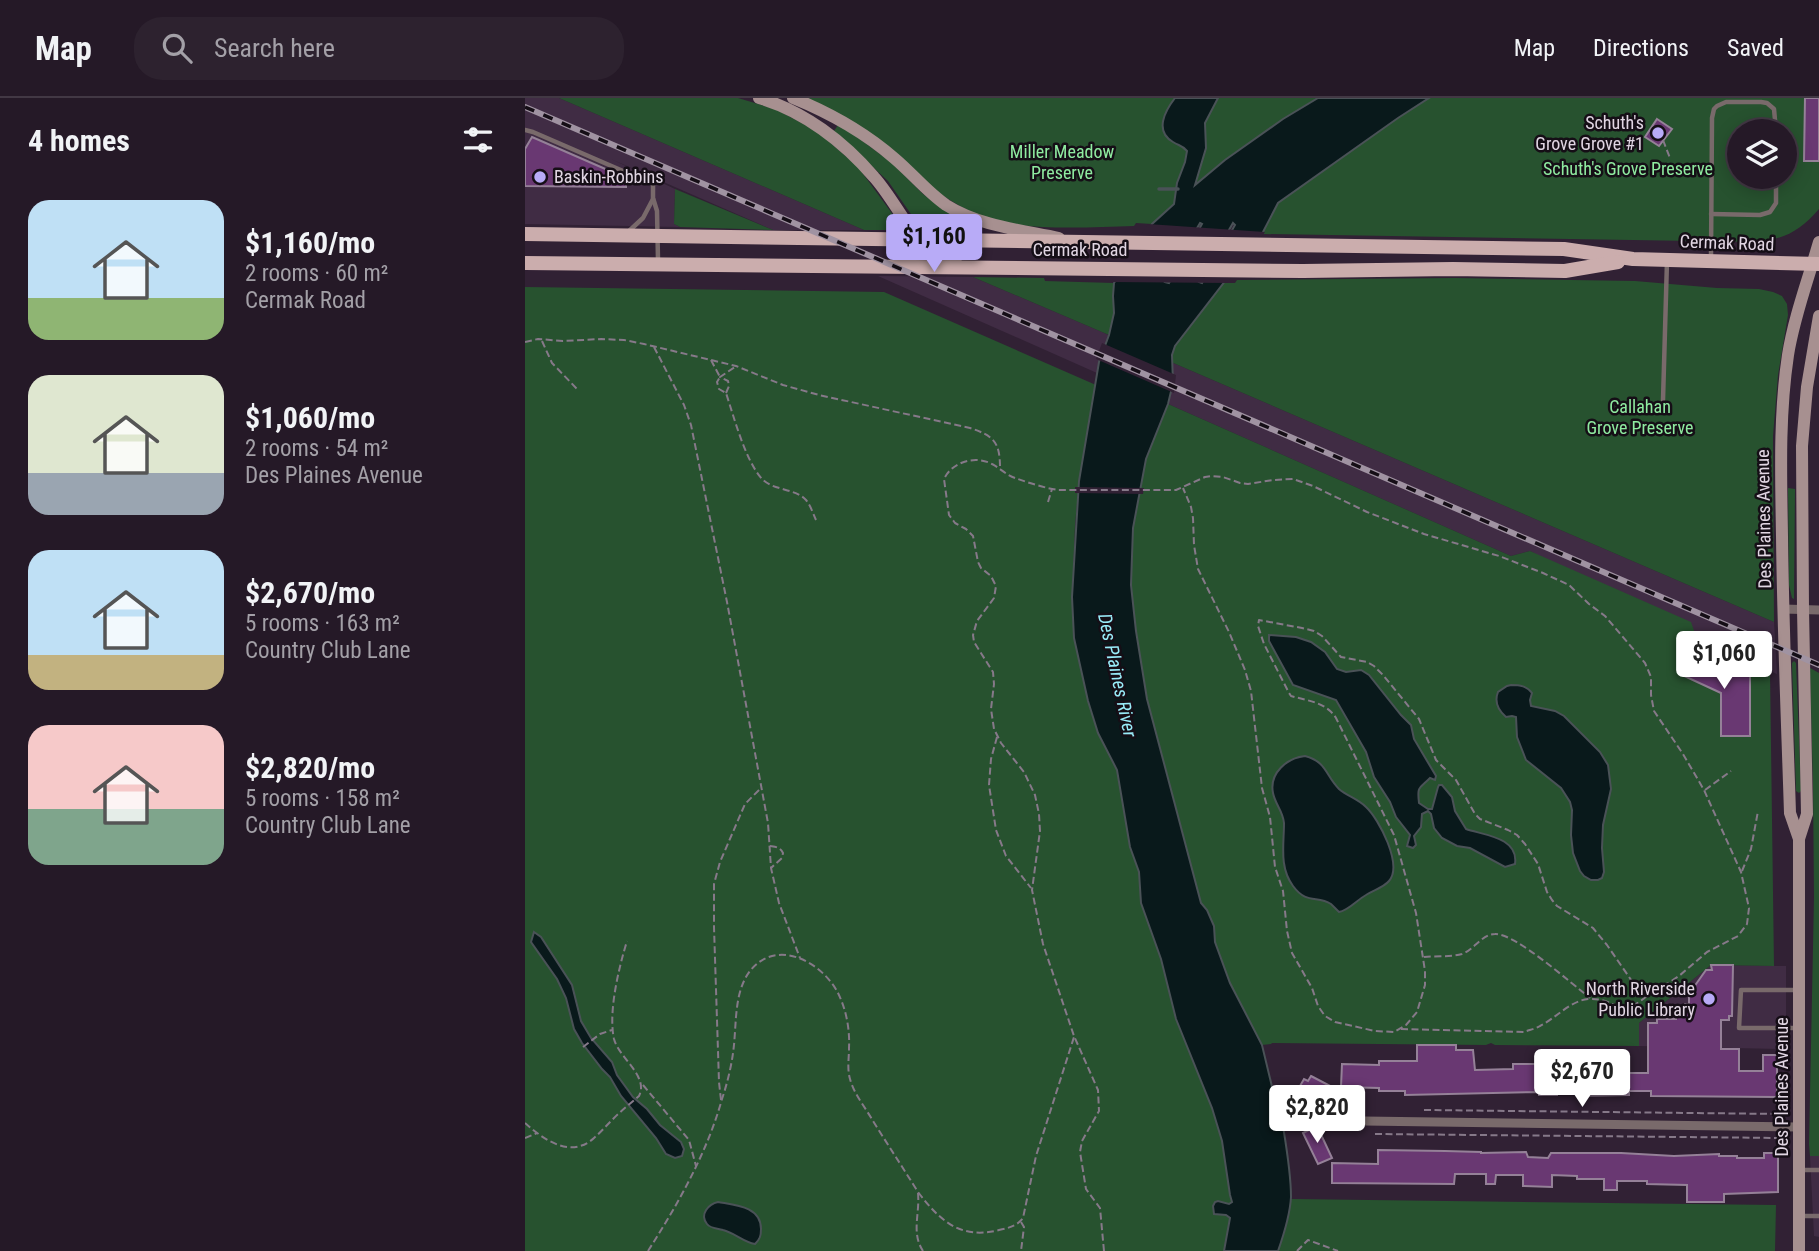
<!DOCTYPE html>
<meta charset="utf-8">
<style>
:root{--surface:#251927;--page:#2d222f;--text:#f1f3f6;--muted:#a3a0a7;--line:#423844;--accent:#b8abf7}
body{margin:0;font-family:"Roboto Condensed",sans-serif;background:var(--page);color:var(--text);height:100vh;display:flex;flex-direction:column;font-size:26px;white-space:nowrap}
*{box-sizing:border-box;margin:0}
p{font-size:23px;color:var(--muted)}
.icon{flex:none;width:38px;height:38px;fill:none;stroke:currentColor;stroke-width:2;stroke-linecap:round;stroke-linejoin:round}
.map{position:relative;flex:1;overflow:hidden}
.sheet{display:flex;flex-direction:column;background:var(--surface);width:525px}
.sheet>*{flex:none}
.fabs{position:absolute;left:1202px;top:21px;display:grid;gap:14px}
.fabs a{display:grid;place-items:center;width:70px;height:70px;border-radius:50%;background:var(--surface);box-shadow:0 4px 18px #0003,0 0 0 2px var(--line);font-size:35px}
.price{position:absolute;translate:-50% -60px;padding:0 16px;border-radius:7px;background:#fff;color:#222;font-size:23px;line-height:46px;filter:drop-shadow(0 2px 4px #0008)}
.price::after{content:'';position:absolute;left:50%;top:42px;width:21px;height:16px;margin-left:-10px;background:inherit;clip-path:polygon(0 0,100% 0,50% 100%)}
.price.on{background:var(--accent);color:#111}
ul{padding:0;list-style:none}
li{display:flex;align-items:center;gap:21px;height:175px;padding:0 28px}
li span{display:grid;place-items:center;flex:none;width:196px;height:140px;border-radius:21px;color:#555}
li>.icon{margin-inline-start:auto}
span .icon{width:84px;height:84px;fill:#fffc;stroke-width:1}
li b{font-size:30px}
h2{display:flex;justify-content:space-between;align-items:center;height:84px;padding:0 28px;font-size:30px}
header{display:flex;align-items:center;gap:42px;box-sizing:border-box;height:98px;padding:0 35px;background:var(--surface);border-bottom:2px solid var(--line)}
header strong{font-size:33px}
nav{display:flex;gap:38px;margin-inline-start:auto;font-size:24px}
.search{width:490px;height:63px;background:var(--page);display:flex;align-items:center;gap:18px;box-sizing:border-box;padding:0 24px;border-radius:28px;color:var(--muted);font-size:26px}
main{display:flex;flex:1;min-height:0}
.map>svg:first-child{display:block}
.built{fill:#402c44}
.green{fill:#27522f;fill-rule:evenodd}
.water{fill:#09191b;stroke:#4a5257;stroke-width:2;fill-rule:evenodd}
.pier{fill:#312134}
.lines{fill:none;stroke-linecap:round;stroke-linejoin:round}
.stream{stroke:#4a5257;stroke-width:3.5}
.building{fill:#693872;stroke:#958198;stroke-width:2}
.path{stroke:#867989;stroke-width:2;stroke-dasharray:7 3.5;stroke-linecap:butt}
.service{stroke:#796a6b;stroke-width:4.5}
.minor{stroke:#796a6b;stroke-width:9}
.secondary{stroke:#a79090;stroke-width:12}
.primary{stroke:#cbadad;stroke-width:14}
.rail-casing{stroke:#a093a2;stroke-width:6}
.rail{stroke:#150e16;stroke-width:3.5;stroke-dasharray:10;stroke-linecap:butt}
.poi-dot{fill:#b8abf7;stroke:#150e16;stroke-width:2.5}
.labels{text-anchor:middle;stroke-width:5;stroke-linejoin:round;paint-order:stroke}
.poi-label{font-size:18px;fill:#e1d6e3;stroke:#150e16;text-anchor:end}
.park-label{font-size:18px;fill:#8feba0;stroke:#150e16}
.street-label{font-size:18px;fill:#e1d6e3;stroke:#150e16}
.water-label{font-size:19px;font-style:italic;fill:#99ecf9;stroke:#150e16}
</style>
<header>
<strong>Map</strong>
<div class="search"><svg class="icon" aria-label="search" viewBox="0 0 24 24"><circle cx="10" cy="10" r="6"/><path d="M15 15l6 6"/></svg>Search here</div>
<nav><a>Map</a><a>Directions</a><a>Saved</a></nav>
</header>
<main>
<section class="sheet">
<h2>4 homes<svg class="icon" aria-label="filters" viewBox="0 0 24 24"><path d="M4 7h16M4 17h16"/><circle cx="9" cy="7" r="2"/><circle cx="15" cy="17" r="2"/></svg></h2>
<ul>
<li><span style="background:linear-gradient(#bfe0f5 70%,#8fb573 0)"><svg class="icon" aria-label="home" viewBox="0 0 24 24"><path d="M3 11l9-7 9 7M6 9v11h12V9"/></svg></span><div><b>$1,160/mo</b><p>2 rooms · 60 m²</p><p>Cermak Road</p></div></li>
<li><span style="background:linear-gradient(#dfe7d0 70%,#9aa5b1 0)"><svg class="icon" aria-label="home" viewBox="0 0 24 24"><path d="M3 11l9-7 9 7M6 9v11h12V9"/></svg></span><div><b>$1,060/mo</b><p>2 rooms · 54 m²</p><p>Des Plaines Avenue</p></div></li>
<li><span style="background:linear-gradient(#bfe0f5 75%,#c2b280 0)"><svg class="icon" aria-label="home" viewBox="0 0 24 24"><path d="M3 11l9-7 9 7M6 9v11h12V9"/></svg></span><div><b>$2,670/mo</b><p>5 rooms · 163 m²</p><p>Country Club Lane</p></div></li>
<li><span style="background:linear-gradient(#f6c9c9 60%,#7fa58c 0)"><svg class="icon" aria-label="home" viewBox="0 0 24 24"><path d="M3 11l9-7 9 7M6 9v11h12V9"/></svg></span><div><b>$2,820/mo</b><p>5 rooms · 158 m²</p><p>Country Club Lane</p></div></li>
</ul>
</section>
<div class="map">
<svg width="1294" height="1153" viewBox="0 0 1294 1153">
<rect width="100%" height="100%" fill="#312134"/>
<g class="built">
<path d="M0,0h34l305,132h-91l-162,-71 64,30 -1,35 6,3 -155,-3z"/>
<path d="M353,178l95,1 136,58 -10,27 -2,11z"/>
<path d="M646,264l603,260 3,52 -80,-35 -167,-88 -19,5 -343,-152 5,-21z"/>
<path d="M1186,867l75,1v83l-147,-3v-23z"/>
<path d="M1285,1058h9v81l-5,-1z"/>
</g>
<g class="green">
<path d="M34,0h179l37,11 42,22 41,36 44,60v3h-38z"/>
<path d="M281,0h512c-61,36 -114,79 -166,126l-16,-1 -2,3c-46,1 -107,6 -150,-9 -31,-11 -55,-32 -82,-50 -32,-23 -64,-46 -96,-69z"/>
<path d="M904,0h390v111c-19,22 -34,30 -63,33l-492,-8v-2h-1l15,-29 120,-85zM1214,33h46v46h-46z"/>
<path d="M313,27l15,9 39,29 31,31 14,11 33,19 -48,6 -34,-49 -54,-50z"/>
<path d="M150,91l98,41 -93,-3 -6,-3z"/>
<path d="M448,179l71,1 1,3 69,2 -1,13 1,17 -5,22z"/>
<path d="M930,180l180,3 82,7 42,1 14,3 9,4 5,8 1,11 -10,60 -5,61 1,186 -603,-260 4,-16 48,-63h12l2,-3z"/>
<path d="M0,189l359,5 212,93 -17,96 -4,44 -3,72 2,41 14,63 10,32 19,37 13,77 9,25 2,31 20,57 15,59 36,89 10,33 8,54 2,8 -2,1 -12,-3 -5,5 9,8 8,4 -6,33h-699z"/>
<path d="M643,306l343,152 19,-5 161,71 6,17 73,32 4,295 -63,-1 -72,58v23l-144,-1 -4,-2 -5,2 -214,-2 -1,1 -9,1 -32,-62 -15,-41 -1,-16 -7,-16 -6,-7 -54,-204 -11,-68 -5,-46 2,-57 13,-69z"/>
<path d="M1263,390l7,1 -1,110 -2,-1 -3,-13z"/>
<path d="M1269,563l2,2 5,128 -2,2 -3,-2 -4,-128z"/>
<path d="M1285,570l9,5v483h-9l-1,-12 5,-247 -1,-111z"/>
<path d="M766,1101l485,6 -1,46h-497l7,-20z"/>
</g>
<g class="water">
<path d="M650,0h43l-13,25 1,25 -11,37 30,-25 58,-41 35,-21h111l-31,20 -120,85 -15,29 -88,114 -3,9 1,28 -5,21 -22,55 -13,69 -2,57 5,46 11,68 54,204 6,7 7,16 1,16 15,41 32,62 18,75h2c4,25 9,52 9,77 -1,18 -7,37 -13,54h-54l6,-33 -4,-3 -12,-1 -1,-8 2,-4 3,-1 11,3 3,-2 -2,-7 -8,-54 -10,-33 -36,-89 -15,-60 -20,-56 -2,-31 -9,-25 -13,-77 -19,-37 -10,-32 -14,-63 -2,-41 7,-116 20,-119 10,-27 5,-22 -1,-17 1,-13 38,-59 22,-20 3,-21 8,-21 2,-11c-5,-6 -8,-5 -14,-9 -19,-11 -8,-31 2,-44zM675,125l2,1 -33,59 -4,-1zM708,125l2,2 -33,58 -3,-1z"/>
<path d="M744,537l27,2 15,5 14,10 12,17 9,3 15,-2 8,5 32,40 10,10 3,14 22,37 -1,4 -5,-2c-11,11 -13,8 -11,25l9,6h4l6,-22 1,-2h3l10,12 3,14 11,18c17,6 53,8 49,35l-10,3 -35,-19 -13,-2 -15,-8 -8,-10 -3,-14 -3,-3 -6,3 -1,13 -7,9 2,9 -3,3 -6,-2 3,-11 -14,-18 -6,-15 -16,-25 -8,-25 -30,-52 -43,-15 -24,-44z"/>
<path d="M986,587c9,0 16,1 21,8l-2,7 1,6 24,5 9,5 36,36 8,13 3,24 -8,36 -1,23 2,24 -2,6 -4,2h-7l-7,-4 -4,-5 -7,-18 -2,-18 1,-25 -2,-8 -9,-14 -35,-28 -9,-23 -1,-20 -4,-1 -6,1c-8,-7 -12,-15 -8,-25l9,-6z"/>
<path d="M780,658c22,6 20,19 34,33 8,7 19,10 27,18 13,12 37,58 23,74 -6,7 -16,9 -23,14 -9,5 -18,16 -27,17 -1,-1 -7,-7 -8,-8 -14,-9 -24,1 -38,-18 -14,-19 -9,-41 -9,-63 -1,-12 -9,-19 -11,-30 -4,-20 14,-35 32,-37z"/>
<path d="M9,834l7,5 31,48 9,36 10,17 21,24 5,13 16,22 14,12 13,16 21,17 3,7 -2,7 -7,2 -9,-4 -10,-16 -35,-42 -11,-19 -8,-8 -20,-26 -8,-14 -8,-31 -9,-19 -26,-37z"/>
<path d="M193,1104c16,3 43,4 43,27 0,7 -1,10 -6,15 -12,-2 -20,-11 -32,-14 -6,-2 -12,-1 -16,-6 -8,-10 2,-20 11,-22z"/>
</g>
<g class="pier">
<path d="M623,126l117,8 -38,51 -116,-1z"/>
<path d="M577,245l74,32 -2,18 -78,-34z"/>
<path d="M550,389l69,1 -1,6 -68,-1z"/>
</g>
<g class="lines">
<path class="stream" d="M634,91h19"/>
</g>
<g class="building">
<path d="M1280,0h14v63h-15z"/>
<path d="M1132,21l15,10 -13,17 -14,-9z"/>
<path d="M7,39l94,41v9l-101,-1v-37z"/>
<path d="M1168,551l57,25v62h-29v-43l-39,-18z"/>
<path d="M1186,867h22l-1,51h-3v4h-8v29h18v22h24v-16h14v42l-126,-1v-5h-22v4l-50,1v-6h-22v5h-18v-3l-134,3v-4h-26v-3l-38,-1 1,-23 37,1v-4h38v-16h39v5h17l2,20 38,-1v-5h50v6h43v3h42v-50h9v-4h19v-7h9v-8h4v-10l17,-24h6z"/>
<path d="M786,978l21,11 -8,13 9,4 -8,16 -18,-10 5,-9 -16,-8 8,-14 4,2z"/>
<path d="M792,1028l15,32 -14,6 -15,-31z"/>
<path d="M853,1052l67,1 36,1v1l45,-1 2,5 20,1 3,-5h70l53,3 45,-2v2h18v2h27v-5h14v39l-54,2v8h-37v-17l-40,-1v-3h-30v9h-13v-11h-27v-3l-25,-1v12l-29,-1v-11h-27l-1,9h-9v-10h-31l-1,10 -122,-1v-20l46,1z"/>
</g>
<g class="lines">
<g class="path">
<path d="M1138,42l7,18"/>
<path d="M17,243l10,22 26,27"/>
<path d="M0,244l13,-3 25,2 38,-2 23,1 20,4 92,22 47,19 36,10 151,33c24,8 30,14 30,40"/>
<path d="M129,249l30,58 7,20 36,177 41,221 3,45 8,35 21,55"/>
<path d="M186,262l9,17 -3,5 2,7 7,4c8,24 19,67 36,86 12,12 33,9 44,21 5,6 7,14 10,20"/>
<path d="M201,295l3,-7 -1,-5 -8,-4 15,-10"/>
<path d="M523,404l4,-13"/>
<path d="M472,639l-6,22 -2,26 7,45 10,26 25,32"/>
<path d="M1180,692l26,-19"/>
<path d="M245,748c6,1 10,1 13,7l-1,5 -11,10"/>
<path d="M1217,773l9,-22 7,-38"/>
<path d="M899,859c12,-1 27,0 38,-3 12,-4 20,-20 33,-20 20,-1 77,50 95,64"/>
<path d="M876,931l123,3c5,-2 11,-3 16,-6 16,-8 30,-25 48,-27 31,-2 30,24 62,-6"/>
<path d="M58,949l17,-13 12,-4"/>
<path d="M118,987l46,55 7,26"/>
<path d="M196,1002l-2,-18 -5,-155v-43l6,-22 25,-58 15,-15"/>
<path d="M899,1012l358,4"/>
<path d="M0,1025c19,17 46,36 69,15 7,-6 13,-13 20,-20 8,-8 17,-15 25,-22 10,-20 -20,-38 -25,-57 -6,-27 5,-72 13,-98"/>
<path d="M850,1036l407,4"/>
<path d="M0,1040l12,-5"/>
<path d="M393,1095c2,21 -7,40 5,58"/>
<path d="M496,1124l3,5 -3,24"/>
<path d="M123,1153c30,-47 59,-98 74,-152 5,-15 9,-31 11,-46 4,-26 0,-60 17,-82 26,-33 70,-10 87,20 9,17 13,38 12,57 0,10 -2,21 1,31 4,15 15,28 23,42 15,24 30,47 45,71 22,29 43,48 81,38 10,-2 18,-4 24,-12l13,-62 38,-119"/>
<path d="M579,1153l-4,-43 -14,-19 -6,-37 2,-11 17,-30 -1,-21 -24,-54 -31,-92 -11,-54 8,-59 -1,-17 -4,-19 -11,-23 -23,-29 -7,-14 -3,-20 3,-25 -1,-12 -19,-30 -1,-7 4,-14 17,-23 2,-12 -5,-10 -10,-8 -3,-6 -5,-26 -7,-7 -11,-6 -6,-8 -5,-36c8,-17 31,-24 48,-15 8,4 14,11 23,14 14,5 30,10 43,12h118l29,-13 7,-1 11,1 17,6 8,1 25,-4 20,-1 20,7 54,26 57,22 75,22 44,17 26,12 20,19 16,12 40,47 6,14v18l3,16 29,43 21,36 37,82 8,36 -2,16 -9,12 -31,16 -28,24 -20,13 -8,3 -13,-2 -31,-45 -14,-17 -36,-22 -5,-6 -5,-8 -9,-28 -13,-20 -8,-9 -9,-5 -28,-11 -5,-5 -19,-34 -20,-20 -17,-41 -36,-44 -9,-9 -7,-4 -26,-5 -19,-21 -8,-5 -12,-3 -43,-8 -1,6 6,18 25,49 2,3c17,5 35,6 45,22l58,117 22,78 9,58v14l-8,27 -11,13 -12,7 -19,-1 -40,-9 -10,-6 -7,-10 -6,-18 -20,-35 -5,-22 -4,-40 -8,-24 -5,-50 -8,-29 -11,-97 -6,-21 -16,-38 -31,-63 -4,-24 -1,-27 -2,-11 -8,-19"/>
<path d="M772,1153l11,-11 30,11"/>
</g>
<g class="service">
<path d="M0,32l8,2 120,52v14l4,13 1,49"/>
<path d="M1186,116l49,1 10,-3 6,-9v-26"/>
<path d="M104,133l14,-13 10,-19"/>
<path d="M1186,159l1,-139 2,-9 3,-3 9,-4h35l6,1 7,6 2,22"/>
<path d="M1138,302l4,-139"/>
<path d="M1271,930h-57l2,-38h57"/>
<path d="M1275,1072h19"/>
<path d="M1275,1118h19"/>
</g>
<g class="minor">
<path d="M1258,511l36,1"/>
<path d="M839,1023l435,6"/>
</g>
<g class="secondary">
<path d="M234,0c45,13 85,44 115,79 20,22 37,60 59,77 7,6 17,8 25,11"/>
<path d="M268,0c37,15 71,34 101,60 18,15 33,34 52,47 33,21 75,25 113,33"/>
<path d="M1274,741l-9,-26c-3,-93 -7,-185 -8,-277 -1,-61 -3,-121 6,-181 6,-38 20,-75 31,-113"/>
<path d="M1274,1153v-412l8,-25 -4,-205 -1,-163 5,-59 12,-71"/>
</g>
<g class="primary">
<path d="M0,136l1039,15 69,10 186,5"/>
<path d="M0,165l778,8 150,-2 112,2 53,-9"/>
</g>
<g class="rail-casing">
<path id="rail" d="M0,9l1294,558"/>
</g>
<use href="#rail" class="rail"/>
</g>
<g class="poi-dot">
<circle cx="1133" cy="35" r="7"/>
<circle cx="15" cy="79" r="7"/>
<circle cx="1184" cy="901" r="7"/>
</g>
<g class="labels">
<g class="poi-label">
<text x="1119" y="31">Schuth's<tspan x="1119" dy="21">Grove Grove #1</tspan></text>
<text x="29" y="85" text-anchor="start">Baskin-Robbins</text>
<text x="1170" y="897">North Riverside<tspan x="1170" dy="21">Public Library</tspan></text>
</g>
<g class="park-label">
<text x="537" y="60">Miller Meadow<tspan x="537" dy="21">Preserve</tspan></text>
<text x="1103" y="77">Schuth's Grove Preserve</text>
<text x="1115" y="315">Callahan<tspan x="1115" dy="21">Grove Preserve</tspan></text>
</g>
<g class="street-label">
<text transform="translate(1202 145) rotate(2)" y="6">Cermak Road</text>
<text x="555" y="158">Cermak Road</text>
<text transform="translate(1239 421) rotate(-91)" y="6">Des Plaines Avenue</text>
<text transform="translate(1257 989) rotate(-90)" y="6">Des Plaines Avenue</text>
</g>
<g class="water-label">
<text transform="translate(593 577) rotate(78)" y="7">Des Plaines River</text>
</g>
</g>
</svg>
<div class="fabs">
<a><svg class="icon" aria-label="layers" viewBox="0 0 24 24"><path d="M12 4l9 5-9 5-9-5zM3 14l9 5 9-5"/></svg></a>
</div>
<b class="price on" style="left:409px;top:176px">$1,160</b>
<b class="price" style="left:1199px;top:593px">$1,060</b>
<b class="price" style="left:1057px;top:1011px">$2,670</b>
<b class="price" style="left:792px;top:1047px">$2,820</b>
</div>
</main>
